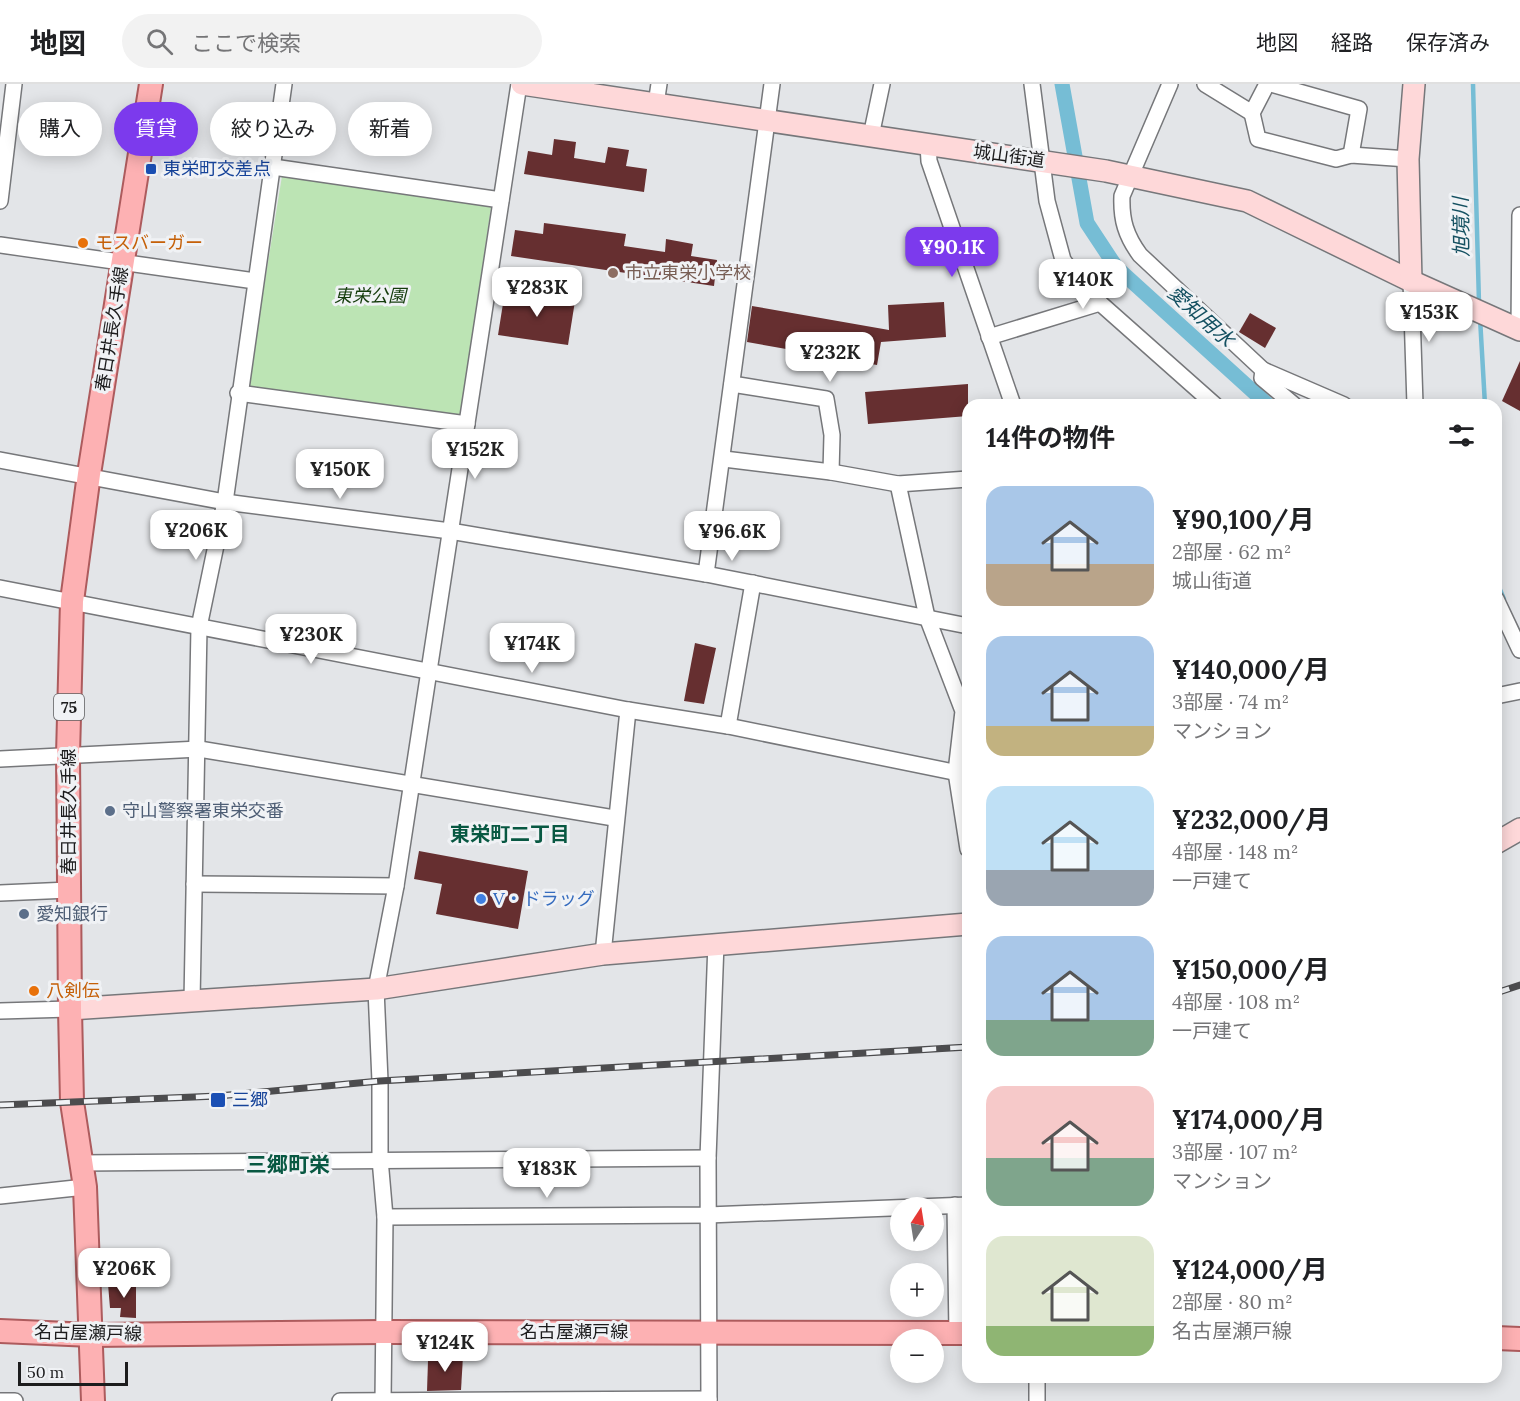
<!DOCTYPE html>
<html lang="ja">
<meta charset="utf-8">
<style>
:root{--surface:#fff;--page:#f2f2f2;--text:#202124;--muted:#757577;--line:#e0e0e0;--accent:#7c3aed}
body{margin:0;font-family:Lora,"Noto Sans JP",serif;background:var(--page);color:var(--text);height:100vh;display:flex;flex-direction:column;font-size:22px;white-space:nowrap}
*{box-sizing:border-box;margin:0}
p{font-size:20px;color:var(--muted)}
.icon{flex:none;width:33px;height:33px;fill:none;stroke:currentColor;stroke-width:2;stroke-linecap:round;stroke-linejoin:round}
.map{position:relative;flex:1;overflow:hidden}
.details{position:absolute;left:962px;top:315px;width:540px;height:984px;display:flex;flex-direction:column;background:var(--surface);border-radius:18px;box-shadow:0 3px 15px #0003}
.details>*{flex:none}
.banner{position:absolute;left:18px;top:18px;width:570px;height:54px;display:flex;gap:12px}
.needle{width:39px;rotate:12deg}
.fabs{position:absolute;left:890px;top:1113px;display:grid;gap:12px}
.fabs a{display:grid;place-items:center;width:54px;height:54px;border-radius:50%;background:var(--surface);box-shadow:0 3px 15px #0003;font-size:30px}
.scale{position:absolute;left:18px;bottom:15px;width:110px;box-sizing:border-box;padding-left:6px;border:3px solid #1c1c1d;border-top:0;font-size:16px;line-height:21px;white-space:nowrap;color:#1c1c1d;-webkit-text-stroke:4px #f0f2f5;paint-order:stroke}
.price{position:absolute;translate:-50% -51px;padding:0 14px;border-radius:12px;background:#fff;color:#222;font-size:20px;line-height:39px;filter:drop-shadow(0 2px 3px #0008)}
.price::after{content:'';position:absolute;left:50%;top:36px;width:18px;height:14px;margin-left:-9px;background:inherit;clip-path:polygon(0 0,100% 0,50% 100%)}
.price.selected{background:var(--accent);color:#fff}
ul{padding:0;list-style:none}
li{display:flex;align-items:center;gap:18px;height:150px;padding:0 24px}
li span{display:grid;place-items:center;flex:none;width:168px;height:120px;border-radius:18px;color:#555}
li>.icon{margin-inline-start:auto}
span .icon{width:72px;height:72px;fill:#fffc;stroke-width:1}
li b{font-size:26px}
h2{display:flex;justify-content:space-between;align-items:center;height:72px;padding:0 24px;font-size:26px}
.chip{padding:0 21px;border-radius:27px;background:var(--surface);box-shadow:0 3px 15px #0003;font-size:21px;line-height:54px}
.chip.selected{background:var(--accent);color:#fff}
header{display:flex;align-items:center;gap:36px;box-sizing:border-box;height:84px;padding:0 30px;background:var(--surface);border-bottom:2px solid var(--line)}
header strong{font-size:28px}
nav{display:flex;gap:33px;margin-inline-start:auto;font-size:21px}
.search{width:420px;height:54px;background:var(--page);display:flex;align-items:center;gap:15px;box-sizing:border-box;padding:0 21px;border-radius:33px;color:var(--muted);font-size:22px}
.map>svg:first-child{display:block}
.green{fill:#bce4b4}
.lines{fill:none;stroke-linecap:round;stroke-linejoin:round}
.stream{stroke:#76bdd5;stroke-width:4.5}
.canal{stroke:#76bdd5;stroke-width:15}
.building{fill:#662f30}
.street-casing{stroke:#76777a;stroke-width:18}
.secondary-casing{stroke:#76777a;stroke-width:24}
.primary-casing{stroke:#ad5b5d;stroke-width:26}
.street{stroke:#fff;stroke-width:15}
.secondary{stroke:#fed8d9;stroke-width:21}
.primary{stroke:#fdb1b3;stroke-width:22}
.rail-casing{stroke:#4c4c4e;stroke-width:7}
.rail{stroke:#f0f2f5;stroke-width:4.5;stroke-dasharray:14;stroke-linecap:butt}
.transit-dot{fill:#1a4fb4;stroke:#f0f2f5;stroke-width:2}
.food-dot{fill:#e8710a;stroke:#f0f2f5;stroke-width:2}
.education-dot{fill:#8d6e63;stroke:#f0f2f5;stroke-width:2}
.service-dot{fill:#5c6f8a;stroke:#f0f2f5;stroke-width:2}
.shop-dot{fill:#3f7fe0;stroke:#f0f2f5;stroke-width:2}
.labels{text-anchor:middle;stroke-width:6;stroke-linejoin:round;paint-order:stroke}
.shield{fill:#f0f2f5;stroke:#5c5c5e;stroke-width:1.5}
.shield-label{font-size:16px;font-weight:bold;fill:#1c1c1d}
.street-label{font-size:18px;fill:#1c1c1d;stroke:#f0f2f5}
.transit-label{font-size:18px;fill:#164399;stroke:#f0f2f5;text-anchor:start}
.food-label{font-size:18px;fill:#c56008;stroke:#f0f2f5;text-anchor:start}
.education-label{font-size:18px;fill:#785e54;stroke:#f0f2f5;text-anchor:start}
.park-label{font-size:18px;font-style:italic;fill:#153c0c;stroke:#f0f2f5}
.service-label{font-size:18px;fill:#4e5e75;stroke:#f0f2f5;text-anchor:start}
.shop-label{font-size:18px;fill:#366cbe;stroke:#f0f2f5;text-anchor:start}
.water-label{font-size:20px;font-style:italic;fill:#145061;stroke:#f0f2f5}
.neighbourhood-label{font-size:20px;font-weight:bold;fill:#085842;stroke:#f0f2f5}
.quarter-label{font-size:21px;font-weight:bold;fill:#085842;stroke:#f0f2f5}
</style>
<header>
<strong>地図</strong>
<div class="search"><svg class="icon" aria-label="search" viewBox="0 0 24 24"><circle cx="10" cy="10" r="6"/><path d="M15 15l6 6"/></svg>ここで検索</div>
<nav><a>地図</a><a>経路</a><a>保存済み</a></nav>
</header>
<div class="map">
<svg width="1520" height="1317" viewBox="0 0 1520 1317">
<rect width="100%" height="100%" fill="#e3e5e8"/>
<path class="green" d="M282,92l209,31 -30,208 -213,-29z"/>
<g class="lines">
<g class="stream">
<path d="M1473,0l6,219"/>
<path d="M1480,234l5,87"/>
<path d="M1496,496l8,19"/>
</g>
<path class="canal" d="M1062,0l25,139 29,44 152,138"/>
</g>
<g class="building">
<path d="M554,55l22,3 -2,16 31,5 3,-16 21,3 -3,16 21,3 -3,23 -120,-18 4,-23 24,4z"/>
<path d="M544,139l82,11 -2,12 41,6 1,-13 27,5 -2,12 26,4 -3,26 -203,-30 4,-26 28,4z"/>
<path d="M505,207l70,10 -7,44 -70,-10z"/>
<path d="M944,218l2,35 -65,5 -4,23 -130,-23 5,-36 137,24 -1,-25z"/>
<path d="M1250,229l26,15 -11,20 -26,-16z"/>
<path d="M1520,277v50l-18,-10z"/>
<path d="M968,300v32l-100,8 -3,-32z"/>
<path d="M695,559l21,5 -12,56 -20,-3z"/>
<path d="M419,767l109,20 -10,58 -82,-15 6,-30 -28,-5z"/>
<path d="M108,1200h28v34l-16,-1 1,-9h-11z"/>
<path d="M431,1272h32l-2,34 -34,1 1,-30z"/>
</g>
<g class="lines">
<g class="street-casing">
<g id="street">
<path d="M1032,0l15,117 16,59 17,23 20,20 115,102"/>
<path d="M1170,0l-48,112c-1,24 4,40 18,59l123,115 -1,8 32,27"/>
<path d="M1205,0l47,29"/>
<path d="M1267,0l-15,29 6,26 78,20 15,-4 57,4"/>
<path d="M1271,0l88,25 -8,46"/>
<path d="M656,20l3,-20"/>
<path d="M871,52l11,-52"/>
<path d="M928,60l1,17 84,244"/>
<path d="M273,83l228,33"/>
<path d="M0,117l14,-117"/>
<path d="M0,161l255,36"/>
<path d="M1411,197l4,124"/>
<path d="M1519,246l1,-115"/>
<path d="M989,253l111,-34"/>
<path d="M1263,286l81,35"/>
<path d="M732,300l94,15 6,36 -1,37"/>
<path d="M238,309l229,31"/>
<path d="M724,375l107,13 67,12 70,-5"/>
<path d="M0,376l225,42 225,29 256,43 262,52"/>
<path d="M898,400l29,133 36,94 -7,61 12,77"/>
<path d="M706,490l66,-490"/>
<path d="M0,504l628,122 100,16 240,49"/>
<path d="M1496,515l24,51"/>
<path d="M1496,612l24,-5"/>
<path d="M728,642l25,-143"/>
<path d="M0,675l199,-10 415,69"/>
<path d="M194,800l202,2"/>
<path d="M0,809l69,-3"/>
<path d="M603,870l25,-244"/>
<path d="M192,917l7,-374 26,-125 59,-418"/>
<path d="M0,927l70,-2"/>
<path d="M81,1079l627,-5"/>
<path d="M0,1112l85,-9"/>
<path d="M955,1121l2,128"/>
<path d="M385,1133l323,-2 260,-10"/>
<path d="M0,1317h15"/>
<path d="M340,1317l369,-2"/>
<path d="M383,1317l2,-184 -5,-58v-78l-4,-92 20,-103 123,-802"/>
<path d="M709,1317l-1,-243 8,-215"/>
<path d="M1037,1317v-24"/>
</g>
</g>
<g class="secondary-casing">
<g id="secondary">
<path d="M522,0l584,87 141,30 164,80 109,49"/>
<path d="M1411,197l-3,-122 6,-75"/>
<path d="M1496,759l24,-14"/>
<path d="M70,925l306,-20 227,-35 365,-30"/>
</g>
</g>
<g class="primary-casing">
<g id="primary">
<path d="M0,1247l92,4 291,-3 585,1"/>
<path d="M1496,1254l24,1"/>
<path d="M93,1317l-8,-214 -13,-85 -2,-93 -2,-254 4,-154 17,-127 62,-390"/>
</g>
</g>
<use href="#street" class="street"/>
<use href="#secondary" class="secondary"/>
<use href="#primary" class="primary"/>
<g class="rail-casing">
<g id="rail">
<path d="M1496,909l24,-8"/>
<path d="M0,1021l218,-9 162,-15 588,-34"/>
</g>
</g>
<use href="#rail" class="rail"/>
</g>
<g class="transit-dot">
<rect x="145" y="79" width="12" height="12" rx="3"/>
<rect x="210" y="1008" width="16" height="16" rx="3"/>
</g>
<g class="food-dot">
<circle cx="83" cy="159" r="6"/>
<circle cx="34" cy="907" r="6"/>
</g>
<circle class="education-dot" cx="613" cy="189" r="6"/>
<g class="service-dot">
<circle cx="110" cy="727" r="6"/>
<circle cx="24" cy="830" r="6"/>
</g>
<circle class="shop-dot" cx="481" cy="815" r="6"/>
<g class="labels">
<rect class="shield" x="54" y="610" width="30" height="26" rx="4.5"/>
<g class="shield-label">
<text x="69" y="629">75</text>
</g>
<g class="street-label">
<text transform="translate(1009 72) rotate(8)" y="6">城山街道</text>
<text transform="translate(112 245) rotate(-81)" y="6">春日井長久手線</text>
<text transform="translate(69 728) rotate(-90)" y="6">春日井長久手線</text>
<text x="574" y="1254">名古屋瀬戸線</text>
<text transform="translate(88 1249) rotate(1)" y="6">名古屋瀬戸線</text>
</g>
<g class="transit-label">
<text x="163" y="91">東栄町交差点</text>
<text x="232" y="1022">三郷</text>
</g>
<g class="food-label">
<text x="95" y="165">モスバーガー</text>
<text x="46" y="913">八剣伝</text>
</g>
<g class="education-label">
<text x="625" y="195">市立東栄小学校</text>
</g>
<g class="park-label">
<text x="370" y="218">東栄公園</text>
</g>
<g class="service-label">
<text x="122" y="733">守山警察署東栄交番</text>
<text x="36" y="836">愛知銀行</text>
</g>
<g class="shop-label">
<text x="493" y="821">V・ドラッグ</text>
</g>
<g class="water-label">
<text transform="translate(1461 143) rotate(-91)" y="7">旭境川</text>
<text transform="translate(1201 232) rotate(42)" y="7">愛知用水</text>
</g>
<g class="neighbourhood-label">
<text x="510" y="757">東栄町二丁目</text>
</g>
<g class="quarter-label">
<text x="288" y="1088">三郷町栄</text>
</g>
</g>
</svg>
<div class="fabs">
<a><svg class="needle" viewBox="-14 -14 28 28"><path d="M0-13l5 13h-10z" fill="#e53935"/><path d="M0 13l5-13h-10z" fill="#757577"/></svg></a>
<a>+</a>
<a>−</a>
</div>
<div class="scale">50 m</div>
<b class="price selected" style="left:952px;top:194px">¥90.1K</b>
<b class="price" style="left:1083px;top:226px">¥140K</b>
<b class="price" style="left:537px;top:234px">¥283K</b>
<b class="price" style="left:1429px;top:259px">¥153K</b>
<b class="price" style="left:830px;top:299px">¥232K</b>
<b class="price" style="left:475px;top:396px">¥152K</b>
<b class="price" style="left:340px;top:416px">¥150K</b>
<b class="price" style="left:196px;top:477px">¥206K</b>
<b class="price" style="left:732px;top:478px">¥96.6K</b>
<b class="price" style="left:311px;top:581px">¥230K</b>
<b class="price" style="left:532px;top:590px">¥174K</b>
<b class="price" style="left:547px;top:1115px">¥183K</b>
<b class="price" style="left:124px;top:1215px">¥206K</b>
<b class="price" style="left:445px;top:1289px">¥124K</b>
<div class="banner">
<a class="chip">購入</a>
<a class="chip selected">賃貸</a>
<a class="chip">絞り込み</a>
<a class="chip">新着</a>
</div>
<section class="details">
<h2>14件の物件<svg class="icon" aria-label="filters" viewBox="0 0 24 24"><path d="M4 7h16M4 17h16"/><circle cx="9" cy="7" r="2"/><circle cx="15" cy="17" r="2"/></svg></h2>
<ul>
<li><span style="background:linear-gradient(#a9c7e8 65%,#b9a48a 0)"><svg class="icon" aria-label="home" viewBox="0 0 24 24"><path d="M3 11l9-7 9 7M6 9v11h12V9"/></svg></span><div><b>¥90,100/月</b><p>2部屋 · 62 m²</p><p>城山街道</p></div></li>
<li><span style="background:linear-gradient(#a9c7e8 75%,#c2b280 0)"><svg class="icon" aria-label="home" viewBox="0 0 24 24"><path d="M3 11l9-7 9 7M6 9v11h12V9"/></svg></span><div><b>¥140,000/月</b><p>3部屋 · 74 m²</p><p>マンション</p></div></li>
<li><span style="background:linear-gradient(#bfe0f5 70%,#9aa5b1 0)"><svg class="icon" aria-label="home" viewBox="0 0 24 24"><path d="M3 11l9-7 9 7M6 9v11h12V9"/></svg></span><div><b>¥232,000/月</b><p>4部屋 · 148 m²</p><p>一戸建て</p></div></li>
<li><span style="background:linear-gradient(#a9c7e8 70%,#7fa58c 0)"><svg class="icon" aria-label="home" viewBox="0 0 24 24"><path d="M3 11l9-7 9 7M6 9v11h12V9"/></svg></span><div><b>¥150,000/月</b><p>4部屋 · 108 m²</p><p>一戸建て</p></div></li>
<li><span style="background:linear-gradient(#f6c9c9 60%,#7fa58c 0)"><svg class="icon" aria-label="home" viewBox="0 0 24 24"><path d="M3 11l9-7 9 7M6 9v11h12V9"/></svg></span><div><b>¥174,000/月</b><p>3部屋 · 107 m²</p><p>マンション</p></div></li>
<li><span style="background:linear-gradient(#dfe7d0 75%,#8fb573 0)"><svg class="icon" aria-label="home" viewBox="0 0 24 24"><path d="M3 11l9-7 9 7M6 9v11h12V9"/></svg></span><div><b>¥124,000/月</b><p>2部屋 · 80 m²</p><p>名古屋瀬戸線</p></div></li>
</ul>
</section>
</div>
